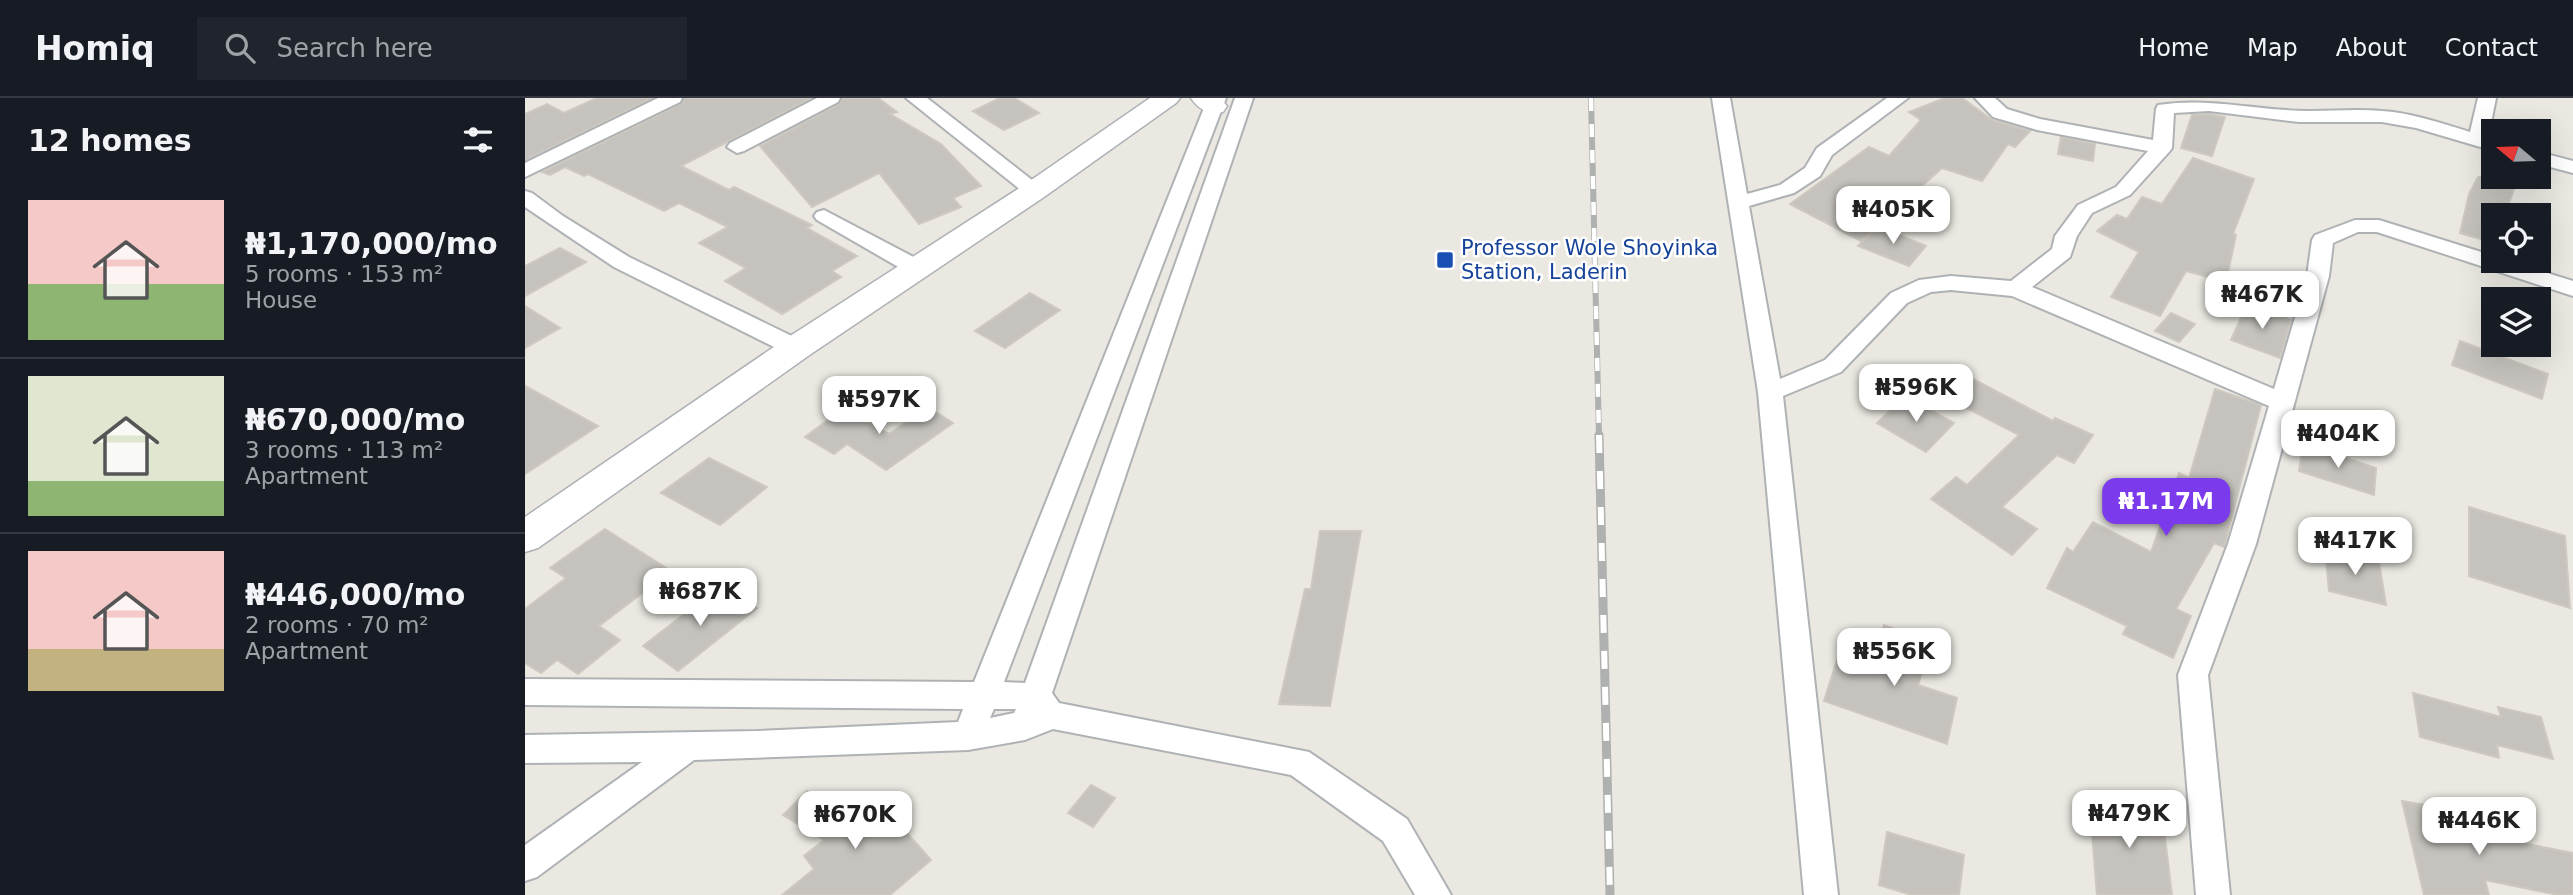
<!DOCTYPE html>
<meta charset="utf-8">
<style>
:root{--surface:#171b24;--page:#20242c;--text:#f1f3f6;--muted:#9ea1a6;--line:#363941;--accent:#7c3aed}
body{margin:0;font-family:"DejaVu Sans",sans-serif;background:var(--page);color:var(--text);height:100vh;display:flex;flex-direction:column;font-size:26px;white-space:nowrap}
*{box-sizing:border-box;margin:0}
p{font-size:23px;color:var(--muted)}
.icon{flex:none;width:38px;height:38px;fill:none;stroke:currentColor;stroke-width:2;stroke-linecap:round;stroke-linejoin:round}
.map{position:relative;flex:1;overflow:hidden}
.side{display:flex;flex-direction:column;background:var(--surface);width:525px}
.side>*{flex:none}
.needle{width:46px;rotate:289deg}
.controls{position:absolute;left:1956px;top:21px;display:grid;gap:14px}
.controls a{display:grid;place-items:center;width:70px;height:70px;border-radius:0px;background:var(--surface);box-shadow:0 7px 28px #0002;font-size:35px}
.price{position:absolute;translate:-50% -60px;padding:0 16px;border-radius:14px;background:#fff;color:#222;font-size:23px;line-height:46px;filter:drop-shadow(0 2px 4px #0008)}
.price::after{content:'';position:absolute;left:50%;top:42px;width:21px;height:16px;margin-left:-10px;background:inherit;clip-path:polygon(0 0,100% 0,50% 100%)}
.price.selected{background:var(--accent);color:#fff}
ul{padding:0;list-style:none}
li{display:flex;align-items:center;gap:21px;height:175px;padding:0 28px}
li+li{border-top:2px solid var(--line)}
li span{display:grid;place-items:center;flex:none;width:196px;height:140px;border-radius:0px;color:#555}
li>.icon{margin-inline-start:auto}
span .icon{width:84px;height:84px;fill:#fffc;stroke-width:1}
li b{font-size:30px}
h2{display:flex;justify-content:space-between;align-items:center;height:84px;padding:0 28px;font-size:30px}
header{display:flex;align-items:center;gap:42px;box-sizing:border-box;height:98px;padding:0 35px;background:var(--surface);border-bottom:2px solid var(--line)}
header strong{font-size:33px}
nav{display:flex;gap:38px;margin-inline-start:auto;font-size:24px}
.search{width:490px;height:63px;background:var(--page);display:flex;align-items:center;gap:18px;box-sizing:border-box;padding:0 24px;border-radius:0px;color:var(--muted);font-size:26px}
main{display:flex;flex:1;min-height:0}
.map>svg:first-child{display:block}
.building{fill:#c6c3be;stroke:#cec9c0;stroke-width:2}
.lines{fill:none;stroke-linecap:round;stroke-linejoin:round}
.street-casing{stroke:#afb2b5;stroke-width:4}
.secondary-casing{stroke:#aeb1b5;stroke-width:3}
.street{fill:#fff;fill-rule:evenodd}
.secondary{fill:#fff;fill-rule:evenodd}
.rail-far1-casing{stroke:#afb0b0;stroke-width:6}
.rail-casing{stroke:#afb0b0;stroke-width:9}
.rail-far1{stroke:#fff;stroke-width:4.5;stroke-dasharray:13;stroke-linecap:butt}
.rail{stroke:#fff;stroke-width:6;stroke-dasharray:18;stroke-linecap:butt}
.transit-dot{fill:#1a4fb4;stroke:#fff;stroke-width:2.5}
.labels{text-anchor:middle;stroke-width:5;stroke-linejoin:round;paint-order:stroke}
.transit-label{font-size:21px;fill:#164399;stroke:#fff;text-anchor:start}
</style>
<header>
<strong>Homiq</strong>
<div class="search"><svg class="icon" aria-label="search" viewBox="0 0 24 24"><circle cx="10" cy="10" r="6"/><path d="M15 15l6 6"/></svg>Search here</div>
<nav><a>Home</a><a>Map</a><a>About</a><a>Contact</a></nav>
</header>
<main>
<section class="side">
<h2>12 homes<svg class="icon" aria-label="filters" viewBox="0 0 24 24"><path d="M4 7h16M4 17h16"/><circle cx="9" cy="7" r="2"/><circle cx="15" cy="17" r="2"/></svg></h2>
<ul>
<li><span style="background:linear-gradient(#f6c9c9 60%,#8fb573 0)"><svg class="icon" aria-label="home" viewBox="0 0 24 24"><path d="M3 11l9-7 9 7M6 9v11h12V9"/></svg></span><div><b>₦1,170,000/mo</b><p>5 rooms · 153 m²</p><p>House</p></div></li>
<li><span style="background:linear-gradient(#dfe7d0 75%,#8fb573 0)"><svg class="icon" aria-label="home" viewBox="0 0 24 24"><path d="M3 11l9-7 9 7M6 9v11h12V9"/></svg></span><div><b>₦670,000/mo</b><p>3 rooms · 113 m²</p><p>Apartment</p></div></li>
<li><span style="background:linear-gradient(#f6c9c9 70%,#c2b280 0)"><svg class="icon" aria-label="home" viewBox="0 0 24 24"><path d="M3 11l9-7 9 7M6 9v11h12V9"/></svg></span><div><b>₦446,000/mo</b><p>2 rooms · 70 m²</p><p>Apartment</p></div></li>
</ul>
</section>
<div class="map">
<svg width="2048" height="797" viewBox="0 0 2048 797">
<rect width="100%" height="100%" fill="#eae8e1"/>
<g class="building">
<path d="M72,0h55l-127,62v-46l22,-10 17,9z"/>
<path d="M159,0h127l-130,68 48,24 5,-3 78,38 -5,3 50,28 -25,15 9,6 -59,37 -57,-33 21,-13 -47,-25 29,-16 -49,-24 -15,8 -76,-37 -4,2 -19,-9 -15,8 -8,-3 139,-68z"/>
<path d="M318,0h35l19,14 -7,2 51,30 40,42 -28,12 8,9 -42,17 -40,-51 -67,34 -52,-61 79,-42z"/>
<path d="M475,0h14l25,15 -35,17 -31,-19z"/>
<path d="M1420,0h17l30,22 38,11 -15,16 -7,-3 -26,37 -40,-13 -81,73 -71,-37 79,-57 20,9 32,-36 -12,-8z"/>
<path d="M1685,16l15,3 -13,39 -31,-8 11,-33z"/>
<path d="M1536,39l34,7 -2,17 -35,-7z"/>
<path d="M1668,60l61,21 -21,55 3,1 -10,47 -40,-11 -26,45 -49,-19 28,-45 -42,-21 20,-16 10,4 15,-22 20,7z"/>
<path d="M1953,79h40l-13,38h-11v28l-34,-10 9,-39z"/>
<path d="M1354,129l47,19 -17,20 -51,-20z"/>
<path d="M35,150l26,14 -61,34v-30z"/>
<path d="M505,195l30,17 -55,38 -30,-17z"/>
<path d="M1722,206l44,16 -11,38 -49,-18z"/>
<path d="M0,208l35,22 -35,20z"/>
<path d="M1646,215l24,11 -16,18 -24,-11z"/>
<path d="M1935,243l88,33 -6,25 -90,-34z"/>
<path d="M1448,281l80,42 2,-3 38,17 -19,28 -17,-8 -55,52 35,22 -25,26 -81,-56 25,-22 11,8 52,-50 -66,-34z"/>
<path d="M0,288l73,40 -73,48z"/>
<path d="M1690,291l46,16 -37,142 -10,-4 -38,66 15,7 -18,42 -50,-24 4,-8 -80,-38 20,-40 6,4 20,-30 58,30 28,-79 10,5z"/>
<path d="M1380,298l49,27 -28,29 -49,-29z"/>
<path d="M403,309l25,16 -67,47 -39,-26 -13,10 -29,-17 38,-28 46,25z"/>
<path d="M1778,346l73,24 -2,27 -75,-24z"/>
<path d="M184,360l58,29 -47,38 -59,-32z"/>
<path d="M1944,409l96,29 5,72 -101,-32z"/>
<path d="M80,431l66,42 -72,55 21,14 -42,34 -21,-14 -16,13 -16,-10v-54l41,-31 -16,-10z"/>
<path d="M795,433h41l-31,175 -51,-2 26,-115h6z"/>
<path d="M1800,451l54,13 7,43 -57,-14z"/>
<path d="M197,487l35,23 -79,63 -35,-25z"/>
<path d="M1359,527l47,18 -13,42 39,13 -10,46 -123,-43 14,-44 31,11z"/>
<path d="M1888,595l88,24 -3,-10 43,10 12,42 -56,-14 2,13 -79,-21z"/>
<path d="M566,687l24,13 -22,29 -25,-14z"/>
<path d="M282,693l45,27 25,-19 54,61 -41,35h-108l32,-26 -10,-13 20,-16 -41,-25z"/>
<path d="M1564,700l73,15 10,82h-75z"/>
<path d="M1877,703l63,11 7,21 101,20v42h-15l-73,-15 4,15h-65z"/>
<path d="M1362,734l77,23 -5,40h-47l-33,-10z"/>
</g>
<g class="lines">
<g class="street-casing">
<g id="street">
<path d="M133,0h24l-2,4 -155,75v-14z"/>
<path d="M292,0h23l-2,4 -94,49 -7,2 -10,-6 3,-4z"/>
<path d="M381,0h21l114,89 3,4 -3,4h-14z"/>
<path d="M683,0h18l-222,584 21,1 210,-585h18l-201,595 7,10 250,49 98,67 44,76h-36l-32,-54 -92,-66 -238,-46 -28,11 -57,10 -274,10 -157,117 -12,4v-36l117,-83 -117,1v-28l231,-4 202,-9 5,-13 -438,-4v-26l449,3zM469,611h22l-2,4 -24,5z"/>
<path d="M1187,0h18l17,96 33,-9 25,-17 12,-20 70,-50h21l-76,57 -12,21 -26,17 -45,13 31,173 45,-19 66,-67 28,-13 32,-4 60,5 41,-32 3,-13 23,-31 38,-18 32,-36 -111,-21 -44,-13 -18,-19h20l12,11 33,10 113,21 3,-31 2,-4c44,-7 84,2 128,5 32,3 64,-2 96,1 30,2 59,12 88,21l8,-34h18l-8,40 6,1v12l-78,-23 -34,-6h-83l-90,-11 -35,2 -2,35 -3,4 -39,43 -38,18 -15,23 -7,21 -38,30 242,102 33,-113 5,-36 3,-5 40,-15h24l115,36v5h15l64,20v15l-196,-64h-19l-25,11 -4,33 -73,268 -48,131 22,220h-34l-18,-220 50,-131 41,-138 -257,-110 -61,-6 -20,2 -24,11 -66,69 -58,24 55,499h-34l-46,-503z"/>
<path d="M2014,54l34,9v12l-34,-9z"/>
<path d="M0,93l7,2 31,23 66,41 175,85 4,6 -4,6 -8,2 -8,-2 -174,-87 -89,-60z"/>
<path d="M299,112l99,52 3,5 -3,5h-16l-90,-52 -3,-4 3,-4z"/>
</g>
</g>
<g class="secondary-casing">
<g id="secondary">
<path d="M625,0h30l-4,5 -132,94 -236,159 -270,192 -13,4v-35l259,-177 240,-155z"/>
<path d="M666,0h29l7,8 -4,6c-14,3 -24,-2 -32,-14z"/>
</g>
</g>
<use href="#street" class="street"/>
<use href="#secondary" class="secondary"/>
<g class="rail-far1-casing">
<path id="rail-far1" d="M1066,0l8,339"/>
</g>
<g class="rail-casing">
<path id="rail" d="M1074,337l11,460"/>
</g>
<use href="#rail-far1" class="rail-far1"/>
<use href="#rail" class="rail"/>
</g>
<rect class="transit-dot" x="911" y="153" width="18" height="18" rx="3.5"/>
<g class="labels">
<g class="transit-label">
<text x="936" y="157">Professor Wole Shoyinka<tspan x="936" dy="24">Station, Laderin</tspan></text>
</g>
</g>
</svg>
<div class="controls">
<a><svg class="needle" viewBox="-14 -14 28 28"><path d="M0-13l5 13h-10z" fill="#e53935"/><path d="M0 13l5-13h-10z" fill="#9ea1a6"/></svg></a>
<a><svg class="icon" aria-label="locate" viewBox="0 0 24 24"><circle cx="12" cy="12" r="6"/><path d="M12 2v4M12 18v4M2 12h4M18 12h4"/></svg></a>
<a><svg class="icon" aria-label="layers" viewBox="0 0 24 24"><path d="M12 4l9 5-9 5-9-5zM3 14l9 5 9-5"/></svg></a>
</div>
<b class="price" style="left:1368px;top:148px">₦405K</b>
<b class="price" style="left:1737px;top:233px">₦467K</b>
<b class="price" style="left:1391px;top:326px">₦596K</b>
<b class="price" style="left:354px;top:338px">₦597K</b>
<b class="price" style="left:1813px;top:372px">₦404K</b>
<b class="price selected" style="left:1641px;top:440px">₦1.17M</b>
<b class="price" style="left:1830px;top:479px">₦417K</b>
<b class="price" style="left:175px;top:530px">₦687K</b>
<b class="price" style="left:1369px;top:590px">₦556K</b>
<b class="price" style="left:1604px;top:752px">₦479K</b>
<b class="price" style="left:330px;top:753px">₦670K</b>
<b class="price" style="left:1954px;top:759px">₦446K</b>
</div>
</main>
